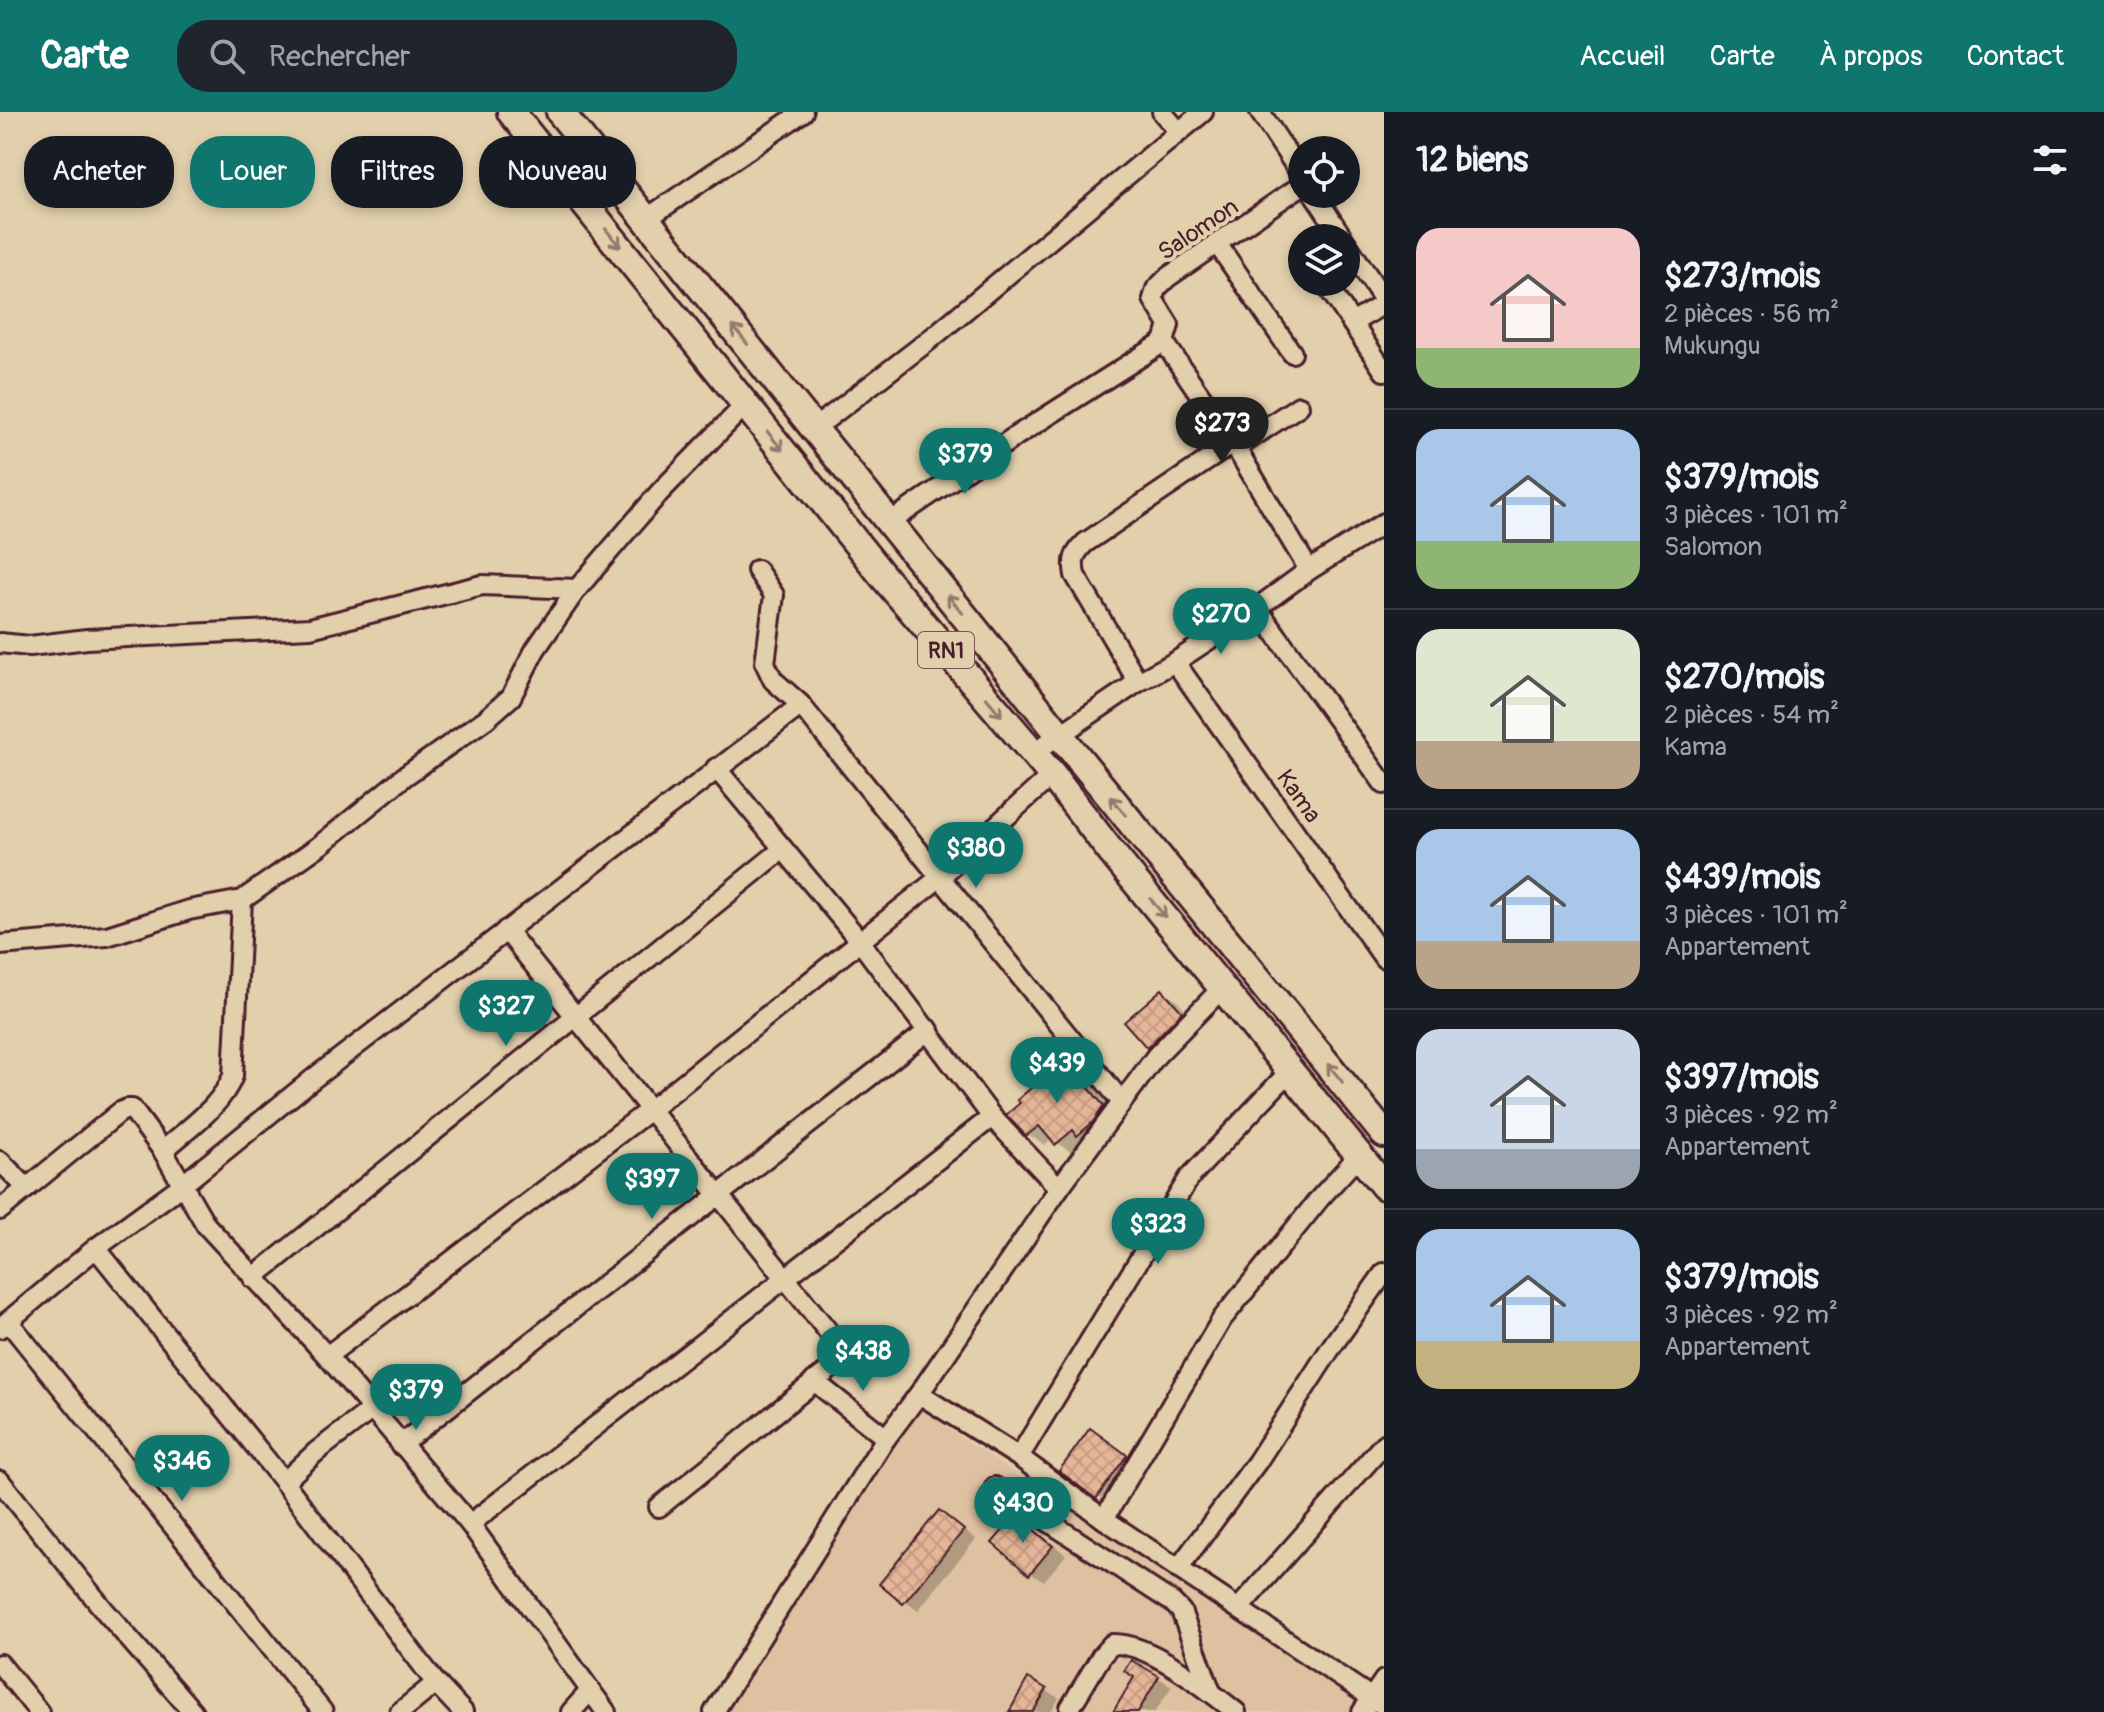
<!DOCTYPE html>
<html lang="fr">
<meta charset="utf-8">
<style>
:root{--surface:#171b24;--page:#20242c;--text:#f1f3f6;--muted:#9ea1a6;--line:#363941;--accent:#0f766e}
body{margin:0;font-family:Pangolin,sans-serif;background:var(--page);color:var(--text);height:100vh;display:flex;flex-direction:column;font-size:30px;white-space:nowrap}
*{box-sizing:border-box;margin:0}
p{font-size:26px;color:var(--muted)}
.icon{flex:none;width:44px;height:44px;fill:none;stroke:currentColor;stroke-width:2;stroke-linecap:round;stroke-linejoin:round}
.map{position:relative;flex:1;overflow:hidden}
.side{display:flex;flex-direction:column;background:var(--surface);width:720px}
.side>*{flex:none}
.banner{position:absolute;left:24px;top:24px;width:760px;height:72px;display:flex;gap:16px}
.controls{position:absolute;left:1288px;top:24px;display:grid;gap:16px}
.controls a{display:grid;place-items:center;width:72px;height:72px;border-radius:50%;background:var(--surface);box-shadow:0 4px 12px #0003;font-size:40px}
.price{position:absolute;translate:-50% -68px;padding:0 18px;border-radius:28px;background:var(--accent);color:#fff;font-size:26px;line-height:52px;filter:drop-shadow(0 2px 4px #0008)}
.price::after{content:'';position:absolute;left:50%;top:48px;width:24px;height:18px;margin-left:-12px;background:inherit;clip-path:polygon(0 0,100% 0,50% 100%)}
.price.active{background:#222;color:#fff}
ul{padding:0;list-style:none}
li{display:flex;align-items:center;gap:24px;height:200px;padding:0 32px}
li+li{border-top:2px solid var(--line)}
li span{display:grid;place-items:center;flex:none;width:224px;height:160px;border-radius:24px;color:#555}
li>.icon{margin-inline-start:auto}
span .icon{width:96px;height:96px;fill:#fffc;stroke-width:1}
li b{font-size:34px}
h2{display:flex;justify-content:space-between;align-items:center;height:96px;padding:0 32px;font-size:34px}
.chip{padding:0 28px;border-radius:32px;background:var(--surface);box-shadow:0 4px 12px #0003;font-size:28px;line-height:72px}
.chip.active{background:var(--accent);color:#fff}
header{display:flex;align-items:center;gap:48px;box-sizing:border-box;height:112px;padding:0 40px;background:var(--accent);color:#fff}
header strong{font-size:38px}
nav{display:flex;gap:44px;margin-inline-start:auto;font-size:28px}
.search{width:560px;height:72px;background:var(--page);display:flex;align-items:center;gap:20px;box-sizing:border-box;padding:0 28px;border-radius:32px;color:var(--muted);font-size:30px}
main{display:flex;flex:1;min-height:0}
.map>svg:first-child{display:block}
.built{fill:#ddc1a1}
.shadow{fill:#0003}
.building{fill:url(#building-cross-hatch);stroke:#4a1f2b;stroke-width:2}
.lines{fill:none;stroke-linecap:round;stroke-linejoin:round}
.minor-casing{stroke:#4a1f2b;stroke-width:24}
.highway-casing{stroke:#4a1f2b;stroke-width:32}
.minor{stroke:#e2d0ad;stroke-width:18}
.highway{stroke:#e2d0ad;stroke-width:26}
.oneway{stroke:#96786c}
.labels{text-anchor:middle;stroke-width:8;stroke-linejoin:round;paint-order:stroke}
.shield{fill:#e2d0ad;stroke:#785452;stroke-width:2}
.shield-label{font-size:22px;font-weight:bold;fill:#4a1f2b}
.street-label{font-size:24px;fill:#4a1f2b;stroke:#e2d0ad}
</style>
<header>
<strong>Carte</strong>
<div class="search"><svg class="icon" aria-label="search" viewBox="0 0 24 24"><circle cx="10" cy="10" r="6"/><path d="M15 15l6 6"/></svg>Rechercher</div>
<nav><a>Accueil</a><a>Carte</a><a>À propos</a><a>Contact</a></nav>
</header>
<main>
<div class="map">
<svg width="1384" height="1600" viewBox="0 0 1384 1600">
<defs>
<pattern id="building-cross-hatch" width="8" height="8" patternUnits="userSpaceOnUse" patternTransform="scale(2)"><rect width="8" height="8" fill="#e4b597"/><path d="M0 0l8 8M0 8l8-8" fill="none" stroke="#c59b82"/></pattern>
</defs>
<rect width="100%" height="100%" fill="#e2d0ad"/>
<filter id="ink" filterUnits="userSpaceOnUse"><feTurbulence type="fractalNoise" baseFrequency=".0125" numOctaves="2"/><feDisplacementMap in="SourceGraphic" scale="16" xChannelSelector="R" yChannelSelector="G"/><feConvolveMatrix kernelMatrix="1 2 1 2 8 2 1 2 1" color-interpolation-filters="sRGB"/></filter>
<g filter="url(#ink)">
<path class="built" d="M920,1298l454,302h-651z"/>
<g class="shadow">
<path d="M1162,879l14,8 19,22 -33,33 -14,-7z"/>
<path d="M1066,949l17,11 38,45 -47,37 -22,-15 -7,6 -17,-11z"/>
<path d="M1104,1327l36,25 -29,41 -49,-34z"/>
<path d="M939,1400l37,27 -58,71 -37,-27z"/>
<path d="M1016,1405l14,8 36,30 -22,26 -14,-8z"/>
<path d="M1132,1551l40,23 -17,26h-40l21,-36z"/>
<path d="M1029,1569l30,17 -8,14h-40z"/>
</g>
<g class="building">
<path d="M1162,877l20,23 -35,36 -23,-26z"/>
<path d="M1065,947l39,47 -12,17 -15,13 -4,-6 -18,15 -16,-19 -13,10 -20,-21 14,-12 -3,-3z"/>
<path d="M1090,1316l37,27 -31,44 -37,-28z"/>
<path d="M939,1398l25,20 -61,74 -24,-20z"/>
<path d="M1016,1403l37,31 -24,29 -37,-32z"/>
<path d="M1131,1548l28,16 -21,36h-25l21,-35 -10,-6z"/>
<path d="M1028,1566l19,11 -14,23h-24z"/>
</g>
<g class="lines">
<g class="minor-casing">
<g id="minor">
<path d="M1162,0l17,20"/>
<path d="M1260,0l42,64"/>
<path d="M1314,82l29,44"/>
<path d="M646,107l157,-107"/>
<path d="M1346,131l38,57"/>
<path d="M1218,133l74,108"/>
<path d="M1328,175l56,84"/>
<path d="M1352,211l32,-19"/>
<path d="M1164,230l69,101 76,127"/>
<path d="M815,316l113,-87 275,-229"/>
<path d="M1236,336l63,-42"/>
<path d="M890,410l126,-86 148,-94 5,-17 -16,-26 3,-10 12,-12 134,-92"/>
<path d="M1257,496l127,176"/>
<path d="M0,531l30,3 57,-7 223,-11 172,-43 95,4"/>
<path d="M1175,550l209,296"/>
<path d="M1138,570l-63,-107c-3,-15 -1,-21 10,-32l148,-100"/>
<path d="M800,592l321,397"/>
<path d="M1033,641l105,-71 37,-20 82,-54 52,-38 75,-47"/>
<path d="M716,656l143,172 133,177 67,71"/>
<path d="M506,818l337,420v6l-4,6 -180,145"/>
<path d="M0,833l107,-9 82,-26 53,-10 77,-54 86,-70 81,-57 25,-22 24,-47 42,-61 83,-97 86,-88"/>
<path d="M163,1039c25,-23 57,-43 70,-75l9,-176"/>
<path d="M0,1049l27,27"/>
<path d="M0,1098l120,-98 7,-3h5l31,42 43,74 121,131 143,168 136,188"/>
<path d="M96,1136l188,234 152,201 27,29"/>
<path d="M253,1166l530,-429"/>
<path d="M8,1209l315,391"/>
<path d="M0,1216l96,-80 85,-62 133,-108 482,-369 4,-5 -27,-24 -8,-17 9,-68 -17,-25"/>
<path d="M327,1244l324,-247 288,-231 113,-103"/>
<path d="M814,1269l72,57"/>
<path d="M919,1282l100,63 85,62 280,187"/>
<path d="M400,1333l529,-415"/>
<path d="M1019,1345l170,-279 102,-108"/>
<path d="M0,1369l105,130 88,101"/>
<path d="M284,1370l32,-30 55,-42"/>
<path d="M995,1375l177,115 9,9 30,81"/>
<path d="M1104,1407l118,-200 98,-121 40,-44"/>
<path d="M470,1412l522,-407"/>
<path d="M1178,1457l79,-107 75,-116 52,-73"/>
<path d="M1239,1496l145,-164"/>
<path d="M0,1552l39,48"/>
<path d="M1070,1596l32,-53 10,-11c37,-2 95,45 124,68"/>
<path d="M400,1600l36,-29"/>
<path d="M571,1600l18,-20"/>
<path d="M714,1600l172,-274 33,-44 140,-206 97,-132 67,-69"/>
<path d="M1362,1600l22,-32"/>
</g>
</g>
<g class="highway-casing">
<g id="highway">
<path d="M511,0l375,468 166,195 60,78 272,333"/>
<path d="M560,0l499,622 325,400"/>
</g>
</g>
<use href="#minor" class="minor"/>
<use href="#highway" class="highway"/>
</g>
<defs><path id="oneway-shaft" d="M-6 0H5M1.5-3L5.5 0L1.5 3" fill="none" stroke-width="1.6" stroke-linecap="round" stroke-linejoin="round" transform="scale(2)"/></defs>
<g class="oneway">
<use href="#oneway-shaft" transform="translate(613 126) rotate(51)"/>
<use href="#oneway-shaft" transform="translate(740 223) rotate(-129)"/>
<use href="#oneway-shaft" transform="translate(775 329) rotate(51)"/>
<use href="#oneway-shaft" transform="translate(955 492) rotate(-129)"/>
<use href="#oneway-shaft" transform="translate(994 595) rotate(50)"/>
<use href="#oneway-shaft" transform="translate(1118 694) rotate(-129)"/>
<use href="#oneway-shaft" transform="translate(1158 796) rotate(50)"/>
<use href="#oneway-shaft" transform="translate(1335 961) rotate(-129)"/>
</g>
</g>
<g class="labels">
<rect class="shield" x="918" y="520" width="56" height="36" rx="6"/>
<g class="shield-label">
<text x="946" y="546">RN1</text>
</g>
<g class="street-label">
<text transform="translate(1198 117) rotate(-34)" y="8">Salomon</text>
<text transform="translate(1299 684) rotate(55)" y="8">Kama</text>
</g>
</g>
</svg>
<div class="controls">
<a><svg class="icon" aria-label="locate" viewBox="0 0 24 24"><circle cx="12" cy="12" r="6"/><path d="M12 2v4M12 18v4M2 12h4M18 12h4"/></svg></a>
<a><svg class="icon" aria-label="layers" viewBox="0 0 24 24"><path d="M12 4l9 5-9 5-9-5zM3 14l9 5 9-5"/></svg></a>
</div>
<b class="price active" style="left:1222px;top:353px">$273</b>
<b class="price" style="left:965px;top:384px">$379</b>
<b class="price" style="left:1221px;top:544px">$270</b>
<b class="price" style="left:976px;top:778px">$380</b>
<b class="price" style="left:506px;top:936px">$327</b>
<b class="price" style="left:1057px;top:993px">$439</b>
<b class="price" style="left:652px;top:1109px">$397</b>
<b class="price" style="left:1158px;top:1154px">$323</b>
<b class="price" style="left:863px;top:1281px">$438</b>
<b class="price" style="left:416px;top:1320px">$379</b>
<b class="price" style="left:182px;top:1391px">$346</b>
<b class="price" style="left:1023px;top:1433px">$430</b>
<div class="banner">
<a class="chip">Acheter</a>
<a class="chip active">Louer</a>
<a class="chip">Filtres</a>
<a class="chip">Nouveau</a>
</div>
</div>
<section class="side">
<h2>12 biens<svg class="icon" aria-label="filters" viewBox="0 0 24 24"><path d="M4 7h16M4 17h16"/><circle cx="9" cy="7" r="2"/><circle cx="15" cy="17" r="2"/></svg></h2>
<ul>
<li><span style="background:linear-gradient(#f6c9c9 75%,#8fb573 0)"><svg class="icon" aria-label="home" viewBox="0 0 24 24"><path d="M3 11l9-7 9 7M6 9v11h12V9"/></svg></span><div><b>$273/mois</b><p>2 pièces · 56 m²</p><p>Mukungu</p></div></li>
<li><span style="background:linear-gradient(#a9c7e8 70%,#8fb573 0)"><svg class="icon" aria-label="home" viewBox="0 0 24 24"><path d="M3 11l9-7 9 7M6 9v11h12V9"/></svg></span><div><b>$379/mois</b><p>3 pièces · 101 m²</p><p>Salomon</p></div></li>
<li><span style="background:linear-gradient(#dfe7d0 70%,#b9a48a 0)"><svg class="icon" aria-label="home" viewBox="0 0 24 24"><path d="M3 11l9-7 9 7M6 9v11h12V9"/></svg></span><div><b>$270/mois</b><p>2 pièces · 54 m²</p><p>Kama</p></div></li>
<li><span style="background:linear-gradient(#a9c7e8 70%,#b9a48a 0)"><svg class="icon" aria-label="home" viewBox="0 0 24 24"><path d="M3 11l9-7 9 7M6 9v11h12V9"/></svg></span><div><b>$439/mois</b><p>3 pièces · 101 m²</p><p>Appartement</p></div></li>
<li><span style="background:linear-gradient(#c9d6e8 75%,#9aa5b1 0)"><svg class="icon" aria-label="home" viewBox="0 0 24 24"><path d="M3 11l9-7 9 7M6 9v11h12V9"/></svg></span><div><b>$397/mois</b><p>3 pièces · 92 m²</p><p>Appartement</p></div></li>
<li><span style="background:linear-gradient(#a9c7e8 70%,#c2b280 0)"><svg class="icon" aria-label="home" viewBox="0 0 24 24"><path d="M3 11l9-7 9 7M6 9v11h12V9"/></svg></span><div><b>$379/mois</b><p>3 pièces · 92 m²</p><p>Appartement</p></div></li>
</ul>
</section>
</main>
